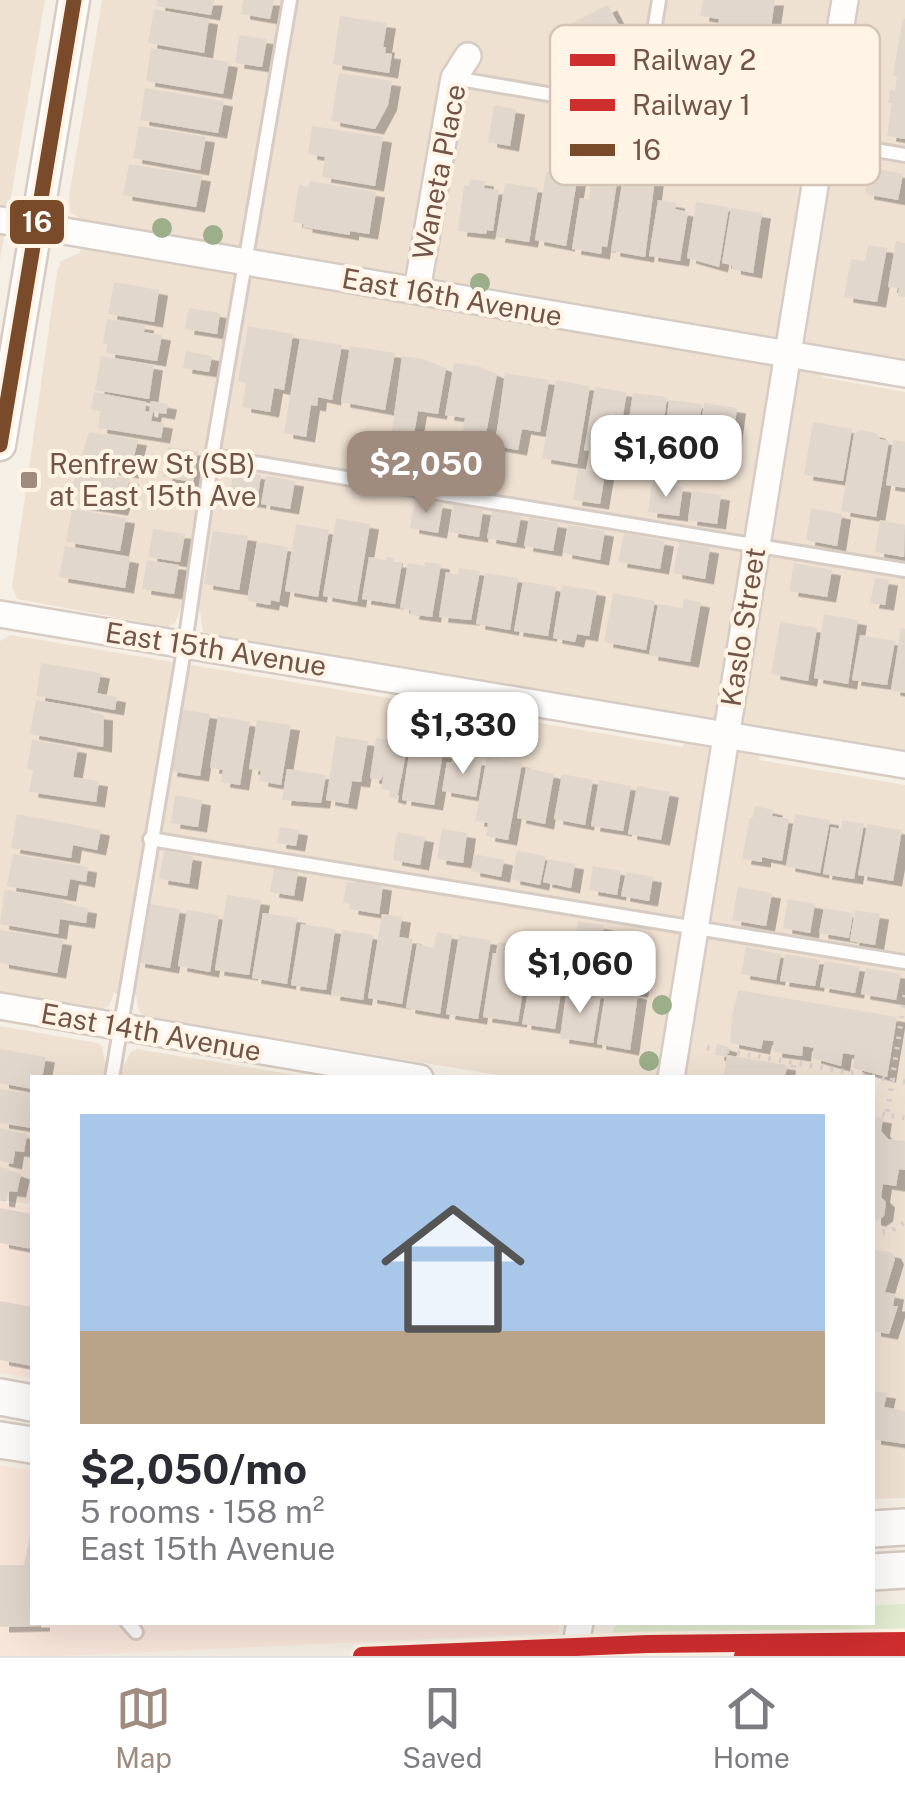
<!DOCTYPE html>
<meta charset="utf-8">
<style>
:root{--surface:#fff;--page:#f2f2f3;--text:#2b2b33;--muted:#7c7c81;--line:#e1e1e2;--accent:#a08b7f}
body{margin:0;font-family:"Public Sans",sans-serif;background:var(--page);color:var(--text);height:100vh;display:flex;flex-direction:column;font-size:38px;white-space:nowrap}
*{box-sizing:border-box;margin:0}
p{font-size:32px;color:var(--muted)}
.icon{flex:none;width:55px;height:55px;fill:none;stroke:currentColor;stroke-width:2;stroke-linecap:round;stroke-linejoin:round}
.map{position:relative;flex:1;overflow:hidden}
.panel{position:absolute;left:30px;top:1075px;width:845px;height:550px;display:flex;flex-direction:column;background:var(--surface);border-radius:0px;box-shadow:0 10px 40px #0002}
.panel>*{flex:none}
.price{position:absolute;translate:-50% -85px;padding:0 22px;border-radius:20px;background:#fff;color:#222;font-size:32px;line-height:65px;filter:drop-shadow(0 2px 5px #0008)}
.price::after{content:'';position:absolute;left:50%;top:60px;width:30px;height:22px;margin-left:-15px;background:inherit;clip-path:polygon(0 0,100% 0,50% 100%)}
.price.current{background:var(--accent);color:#fff}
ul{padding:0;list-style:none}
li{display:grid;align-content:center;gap:20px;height:530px;padding:0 50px}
li span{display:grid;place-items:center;height:310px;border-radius:0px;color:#555}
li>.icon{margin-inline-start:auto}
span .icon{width:180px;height:180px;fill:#fffc;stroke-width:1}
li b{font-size:42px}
.tabs{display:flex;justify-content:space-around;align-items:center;height:140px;border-top:2px solid var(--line);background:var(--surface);font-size:28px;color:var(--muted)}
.tabs a{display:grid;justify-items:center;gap:5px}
.tabs .current{color:var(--accent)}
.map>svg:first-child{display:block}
.residential{fill:#efe1d2}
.commercial{fill:#f9e6db}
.green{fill:#e2ecd0}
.building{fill:#e2d7cd;filter:url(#shadow)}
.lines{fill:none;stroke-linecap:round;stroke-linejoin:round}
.service-casing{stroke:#d7ccc4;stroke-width:18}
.minor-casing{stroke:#d7ccc4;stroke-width:30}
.tertiary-casing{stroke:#d7ccc4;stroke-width:35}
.secondary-casing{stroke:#d6cbc2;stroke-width:40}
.path{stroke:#d9cfcb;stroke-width:5;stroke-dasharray:2.5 8;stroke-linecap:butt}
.service{stroke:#fefdfb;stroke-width:12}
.minor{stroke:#fefdfb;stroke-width:25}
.tertiary{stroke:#fefdfb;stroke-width:30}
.secondary{stroke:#fefdfb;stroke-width:35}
.bus-1-casing{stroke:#fff4e5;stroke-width:22}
.bus-1{stroke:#7a4b2a;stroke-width:15}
.rail-1-casing{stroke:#fff4e5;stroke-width:25}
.rail-2-casing{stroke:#fff4e5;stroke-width:25}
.rail-1{stroke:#cf2e2f;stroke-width:18}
.rail-2{stroke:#cf2e2f;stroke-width:18}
.tree{fill:#9cae8a}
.poi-dot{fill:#a08b7f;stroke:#fff4e5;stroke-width:4}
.labels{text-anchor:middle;stroke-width:8;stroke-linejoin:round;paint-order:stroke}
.street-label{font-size:28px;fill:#725548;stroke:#fff4e5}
.poi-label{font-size:28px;fill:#725548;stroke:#fff4e5;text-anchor:start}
.key{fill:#fff4e5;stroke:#d5c4b6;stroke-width:2.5}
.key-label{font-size:28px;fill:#725548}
.line-badge{stroke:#fff4e5;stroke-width:4}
.badge-label{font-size:28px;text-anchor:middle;font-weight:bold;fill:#fff}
</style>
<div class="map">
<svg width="905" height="1656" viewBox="0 0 905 1656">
<defs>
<filter id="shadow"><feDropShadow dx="9" dy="5.5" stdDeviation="0" flood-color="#0004"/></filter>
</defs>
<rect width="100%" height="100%" fill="#f6efe5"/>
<g class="residential">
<path d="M0,0h45l-45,260z"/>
<path d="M102,0h803v359l-79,-13 -5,31 84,15v359l-141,-23 -5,32 146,25v713l-32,1 -1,-421 -363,-1 -366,-61 -4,-5 -3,-16 -22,-2 -5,13 -6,3 -103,-17v-351l11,-6 672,112 7,-30 -483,-83 -4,-2 -3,-21 -19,-3 -6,15 -7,4 -151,-28 -5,-12 45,-315 4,-11 19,-8 4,-31 -14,-10 -1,-16z"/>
<path d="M0,1026l98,17 4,4 3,15 19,3 7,-13 6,-3 170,28 -275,1v127l-32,-5z"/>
</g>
<g class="commercial">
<path d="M0,1202l32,5v171l-32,-5z"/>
<path d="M0,1465l32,6v151l527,1 -1,10 -496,23h-62z"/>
</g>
<path class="green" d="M905,1604v30l-285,2 -7,-4 3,-10h256l1,-17z"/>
<g class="building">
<path d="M157,0h57l-3,15 -55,-9z"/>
<path d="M243,0h31l-4,19 -29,-5z"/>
<path d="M703,0h72l-7,47 -52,-9 3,-19 -19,-3z"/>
<path d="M608,5l13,24 -7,3 9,18 -55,27 -21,-42z"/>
<path d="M154,9l55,10 -5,34 -56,-10z"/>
<path d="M340,16l47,7 -4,24h3l-1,6 7,1 -3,19 -56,-9z"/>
<path d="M903,18l2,1v120l-18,-3 5,-33h-4l2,-13 5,1 2,-15 -4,-1z"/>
<path d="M239,35l28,4 -5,28 -27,-4z"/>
<path d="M151,48l78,14 -6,32 -77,-13z"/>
<path d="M339,73l53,8 -4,24 -13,24 -44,-8z"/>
<path d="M145,88l79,13 -6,32 -78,-13z"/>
<path d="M494,105l22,4 -6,37 -22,-4z"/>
<path d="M139,126l67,11 -6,33 -67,-12z"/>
<path d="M312,126l71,11 -8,49 -53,-9 3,-20 -17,-3z"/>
<path d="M554,151l27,5 -15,90 -31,-6 11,-68h5z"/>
<path d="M129,164l73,12 -6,31 -73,-12z"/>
<path d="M594,165l25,4 -12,78 -5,-1 -1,8 -29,-5 8,-51 9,1z"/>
<path d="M625,166l31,5 -11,86 -34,-6z"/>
<path d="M869,167l34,7 -5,26 -33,-6z"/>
<path d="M470,179l15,2 -1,7 15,2 -6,41 -6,-1 -1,4 -28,-3 6,-46 5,1z"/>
<path d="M310,181l66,11 -7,42 -19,-3v4l-47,-8 1,-3 -11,-2 6,-37 10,2z"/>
<path d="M505,183l33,5 -9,54 -33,-5z"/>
<path d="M658,200l18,3 -1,6 13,3 -8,49 -31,-5z"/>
<path d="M696,202l33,5 -10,60 -32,-9z"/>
<path d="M731,208l31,5 -9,60 -21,-4v-4l-10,-2z"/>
<path d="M896,241l9,2v54l-7,-1 1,-8 -11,-1z"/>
<path d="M868,245l19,3 -10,54 -33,-5 7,-38 14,2z"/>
<path d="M114,282l45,8 -5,32 -46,-8z"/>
<path d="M189,308l31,5 -3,21 -32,-5z"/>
<path d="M107,319l38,6 -1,7 18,3 -5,26 -51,-8 1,-9 -4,-1z"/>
<path d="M248,326l45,8 -9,56 -10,-2 -4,24 -28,-5 4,-24 -8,-2z"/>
<path d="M300,338l42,7 -10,55 -14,-3 -1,9 -6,-1 -5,32 -22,-4z"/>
<path d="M350,346l45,7 -10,57 -44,-8z"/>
<path d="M186,351l26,5 -3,16 -26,-4z"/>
<path d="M101,356l53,9 -5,34 -54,-9z"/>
<path d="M402,356l21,3 23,9 -8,46 -20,-3 -4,23 -22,-3z"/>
<path d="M454,363l24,3 19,8 -13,71 -23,-4 4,-23 -20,-3z"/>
<path d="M505,373l44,7 -9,52 -18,-3 -4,21 -23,-4z"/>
<path d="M556,380l34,6 -13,78 -35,-6z"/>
<path d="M595,387l32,5 -11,63 -32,-5z"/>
<path d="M94,392l52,10 -1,9 4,1 2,-11 17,3 -2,10 -13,-2 -2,9 13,2 -3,15 -63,-10 2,-17 -9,-1z"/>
<path d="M633,393l34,4 -7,54 -35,-5z"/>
<path d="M669,400l33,4 -7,50 -32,-4z"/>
<path d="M704,403l33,5 -7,52 -33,-4z"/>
<path d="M813,422l39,7 -9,52 -39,-6z"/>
<path d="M860,430l16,3 4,6 9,2 -13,76 -35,-6 13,-77z"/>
<path d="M89,432l49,8 -8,33 -51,-9z"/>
<path d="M893,440l12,2v46l-19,-3z"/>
<path d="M168,447l30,4 -5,31 -30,-5z"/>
<path d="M578,469l27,5 -5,30 -27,-4z"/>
<path d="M234,470l27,5 -4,28 -28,-5z"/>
<path d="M84,471l46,8 -11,31 -41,-6 2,-12 -8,-2 3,-18z"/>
<path d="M266,476l29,5 -5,28 -29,-5z"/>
<path d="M652,483l31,4 -4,29 -31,-4z"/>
<path d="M692,491l29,4 -4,29 -29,-4z"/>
<path d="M415,499l28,5 -5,29 -28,-5z"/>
<path d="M453,505l30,5 -4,27 -30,-5z"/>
<path d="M811,508l31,6 -5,32 -31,-6z"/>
<path d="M72,509l54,9 -6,33 -54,-9z"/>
<path d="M492,511l29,5 -5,27 -29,-5z"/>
<path d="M336,518l34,6 -13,78 -34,-6z"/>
<path d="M529,518l29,5 -5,28 -29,-5z"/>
<path d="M880,520l25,5 -1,32 -29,-5z"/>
<path d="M296,524l33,6 -11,67 -33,-6z"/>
<path d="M568,525l37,6 -5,29 -37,-7z"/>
<path d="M153,529l32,5 -5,28 -32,-5z"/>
<path d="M213,531l35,5 -9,54 -35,-6z"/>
<path d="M624,533l41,8 -5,28 -42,-7z"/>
<path d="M257,542l31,5 -9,55 -8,-2 -1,5 -23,-4z"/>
<path d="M679,542l31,6 -5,31 -32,-6z"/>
<path d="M65,546l65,12 -5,30 -66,-11z"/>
<path d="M369,557l17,3v-3l8,1 -1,4 9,1 -7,41 -33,-5z"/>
<path d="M147,560l32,5 -5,29 -32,-5z"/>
<path d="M425,562l16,2 -9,53 -22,-3 1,-4 -11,-2 8,-45 17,3z"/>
<path d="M794,563l38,7 -5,27 -38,-6z"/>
<path d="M459,568l21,3 -9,49 -32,-3 7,-45 12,3z"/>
<path d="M485,573l33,5 -8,52 -34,-6z"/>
<path d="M875,578l14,2 -4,25 -15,-2z"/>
<path d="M523,581l33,6 -8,49 -34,-5z"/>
<path d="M562,585l35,6 -8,45 -12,-2 -2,8 -22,-4z"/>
<path d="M613,593l42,8 -9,49 -42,-8z"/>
<path d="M684,599l17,3 -11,60 -41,-7 9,-51 25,4z"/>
<path d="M824,614l34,6 -10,64 -34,-6z"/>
<path d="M780,622l37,6 -9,53 -37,-7z"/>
<path d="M901,628l4,1v64l-14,-3z"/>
<path d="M860,635l35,6 -8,44 -35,-5z"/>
<path d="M41,663l60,10 -4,20 20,4 -2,13 -79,-14z"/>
<path d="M36,700l55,9 -1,4 14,2 -1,32 -73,-13z"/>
<path d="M178,709l32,5 -10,62 -32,-5z"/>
<path d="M218,716l32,6 -10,63 -19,-3 2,-12 -13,-2z"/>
<path d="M257,720l34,5 -10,60 -22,-4 2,-10 -12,-2z"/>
<path d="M336,736l32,5 -7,41 -9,-1 -4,23 -22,-4z"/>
<path d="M376,738l22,4 -1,5 10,2 -10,50 -8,-2 1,-7 -9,-1 3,-15 -3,6 -11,-2z"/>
<path d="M32,740l46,8 -5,29 26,4 -3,21 -67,-10 4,-22 -6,-1z"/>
<path d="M410,747l33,6 -9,52 -32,-5z"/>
<path d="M487,757l35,6 -14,77 -22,-4 2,-13 -13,-2z"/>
<path d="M462,758l20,3 -6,36 -34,-6 5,-29 14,2z"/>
<path d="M526,768l28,6 -9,50 -28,-6z"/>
<path d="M287,769l39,6 -5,28 -39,-3z"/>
<path d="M562,774l31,6 -8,45 -31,-6z"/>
<path d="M599,780l32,6 -8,45 -32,-5z"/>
<path d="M637,786l33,6 -9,48 -33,-6z"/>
<path d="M175,795l27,5 -4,27 -27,-4z"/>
<path d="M755,806l19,4 -2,6 17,3 -7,42 -20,-4v5l-20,-3 8,-42h3z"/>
<path d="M17,814l84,16 -4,20 -24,-5 -2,13 -60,-10z"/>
<path d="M795,814l35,6 -10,53 -34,-7z"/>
<path d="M842,820l22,4 -10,55 -31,-5 8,-47 10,2z"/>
<path d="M867,824l35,6 -9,51 -35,-6z"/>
<path d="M280,827l19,3 -3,16 -19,-3z"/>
<path d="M442,829l25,4 -4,30 -26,-4z"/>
<path d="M397,832l28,5 -5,28 -27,-5z"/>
<path d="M164,851l29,5 -4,28 -30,-5z"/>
<path d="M517,851l29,5 -6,29 -29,-6z"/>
<path d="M13,854l75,13 -2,15 -16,-3 -3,17 -60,-10z"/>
<path d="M474,854l30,6 -3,17 -30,-6z"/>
<path d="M548,859l27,5 -4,24 -28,-6z"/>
<path d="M593,866l28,5 -4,24 -28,-5z"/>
<path d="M274,868l24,4 -4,24 -24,-4z"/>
<path d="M626,872l27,5 -4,24 -28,-5z"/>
<path d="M354,880l29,5 -4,29 -30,-5 1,-5 -7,-1 4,-21 7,1z"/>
<path d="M738,887l34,6 -6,33 -34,-6z"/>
<path d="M5,890l59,10 -1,4 25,4 -2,15 -26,-4 -2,15 -58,-10z"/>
<path d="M227,895l34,5 -12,75 -34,-5z"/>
<path d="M788,899l27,5 -5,29 -27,-5z"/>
<path d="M145,903l35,6 -10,59 -34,-6z"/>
<path d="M824,908l29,5 -4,25 -30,-5z"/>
<path d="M187,910l32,5 -9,57 -32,-6z"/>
<path d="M855,910l25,4 -5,31 -25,-4z"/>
<path d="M263,913l34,5 -10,66 -35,-6z"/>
<path d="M382,914l20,3 -3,20 14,2 -11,65 -34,-6z"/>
<path d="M578,921l26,4 -5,29 -26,-4z"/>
<path d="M301,924l34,5 -9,61 -35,-5z"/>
<path d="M0,930l63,10 -6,33 -57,-10z"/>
<path d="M342,930l31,5 -10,65 -32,-5z"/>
<path d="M437,932l15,3 -12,79 -34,-6 11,-64 17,4z"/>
<path d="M459,935l32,5 -13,79 -32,-5z"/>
<path d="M538,940l16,3 -3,21 14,3 -10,62 -33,-5z"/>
<path d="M498,942l18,3 -1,11 13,3 -10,63 -35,-5 10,-64h3z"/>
<path d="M746,947l35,7 -5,26 -35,-6z"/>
<path d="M785,954l35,6 -5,26 -35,-5z"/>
<path d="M825,961l35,6 -5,26 -35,-6z"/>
<path d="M610,964l33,5 -4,23 -33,-5z"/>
<path d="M866,968l35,6 -5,26 -35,-6z"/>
<path d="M567,988l34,6 -8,49 -33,-5z"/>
<path d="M606,989l32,5 -8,56 -33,-6z"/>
<path d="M738,990l159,27 -10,60 -34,-9 2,-13 -12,-2 -2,13 -29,-8 2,-10 -11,-2 -1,10 -29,-4 1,-11 -11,-1 -2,9 -31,-6 2,-28z"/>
<path d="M717,1044l11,3 -1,8 60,10 -2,13h-62l4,-21 -12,-2z"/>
<path d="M0,1049l46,8 -4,21h-10v11l-32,-6z"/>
<path d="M0,1089l32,5v34l-32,-5z"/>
<path d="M872,1116l11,2 -2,13 7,8 17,2v29l-6,-1 -3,17 -13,-2 -2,13 5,5 -2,14 -7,5 -5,-1z"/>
<path d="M0,1128l27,7 -3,17 -9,-1 -2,13 -13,-3z"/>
<path d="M0,1167l21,7 -4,18 -9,-1 -2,11 -6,-1z"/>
<path d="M0,1208l32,6v35l-32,-6z"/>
<path d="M872,1249l20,4 3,6 -10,33 10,2 -2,12h5l-9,28 -17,-3z"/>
<path d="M0,1301l32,6v59l-32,-6z"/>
<path d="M872,1391l15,2 -3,14 21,4v33l-33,-5z"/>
<path d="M31,1531l1,91h9v4l-41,1v-62h24z"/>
</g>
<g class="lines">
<g class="service-casing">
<g id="service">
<path d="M454,78l451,77"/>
<path d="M641,111l18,-111"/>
<path d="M212,456l693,114"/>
<path d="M150,839l755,123"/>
<path d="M112,1078l73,-434 27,-188 78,-456"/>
<path d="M127,1622l9,10"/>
</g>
</g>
<g class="minor-casing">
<g id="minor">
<path d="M0,220l905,154"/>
<path d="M417,290l37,-212 14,-22"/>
<path d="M0,614l905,151"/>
<path d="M0,1006l420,72"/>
<path d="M671,1078l174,-1078"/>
<path d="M574,1656l6,-34"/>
</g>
</g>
<g class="tertiary-casing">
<path id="tertiary" d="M0,445l74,-445"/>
</g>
<g class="secondary-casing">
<g id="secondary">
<path d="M0,1397l32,6"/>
<path d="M0,1440l32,5"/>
<path d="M872,1529l33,-2"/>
<path d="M872,1572l33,-2"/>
</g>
</g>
<g class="path">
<path d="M29,480l8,1"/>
<path d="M905,995l-18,120 18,3"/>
<path d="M707,1048l9,1"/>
<path d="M727,1051l178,31"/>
<path d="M792,1078l2,-15"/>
<path d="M872,1112l15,3"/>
<path d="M872,1233l19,-2 14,-9"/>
</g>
<use href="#service" class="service"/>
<use href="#minor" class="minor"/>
<use href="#tertiary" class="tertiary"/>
<use href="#secondary" class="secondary"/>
<g class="bus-1-casing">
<path id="bus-1" d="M0,445l74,-445"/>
</g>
<use href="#bus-1" class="bus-1"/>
<g class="rail-1-casing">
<path id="rail-1" d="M362,1656l285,-12 258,-3"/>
</g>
<g class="rail-2-casing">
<path id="rail-2" d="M743,1656l162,-7"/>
</g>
<use href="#rail-1" class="rail-1"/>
<use href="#rail-2" class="rail-2"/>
</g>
<g class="tree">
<circle cx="162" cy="228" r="10"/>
<circle cx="213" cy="235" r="10"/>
<circle cx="480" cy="283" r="10"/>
<circle cx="662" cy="1005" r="10"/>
<circle cx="649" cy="1061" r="10"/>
</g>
<rect class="poi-dot" x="19" y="470" width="20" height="20" rx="5"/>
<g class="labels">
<g class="street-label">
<text transform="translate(439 172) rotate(-79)" y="10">Waneta Place</text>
<text transform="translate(452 297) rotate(10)" y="10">East 16th Avenue</text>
<text transform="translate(743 627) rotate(-81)" y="10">Kaslo Street</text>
<text transform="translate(216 649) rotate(9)" y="10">East 15th Avenue</text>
<text transform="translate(151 1032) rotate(10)" y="10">East 14th Avenue</text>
</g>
<g class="poi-label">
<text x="49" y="474">Renfrew St (SB)<tspan x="49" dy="32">at East 15th Ave</tspan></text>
</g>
</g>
<rect x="550" y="25" width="330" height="160" rx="15" class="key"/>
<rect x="570" y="54" width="45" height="12" fill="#cf2e2f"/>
<rect x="570" y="99" width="45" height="12" fill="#cf2e2f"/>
<rect x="570" y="144" width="45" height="12" fill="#7a4b2a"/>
<g class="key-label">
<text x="632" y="70">Railway 2</text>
<text x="632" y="115">Railway 1</text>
<text x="632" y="160">16</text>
</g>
<rect class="line-badge" x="8" y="198" width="58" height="48" rx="10" fill="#7a4b2a"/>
<g class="badge-label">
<text x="37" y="232">16</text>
</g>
</svg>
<b class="price" style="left:666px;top:500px">$1,600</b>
<b class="price current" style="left:426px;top:516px">$2,050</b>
<b class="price" style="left:463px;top:777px">$1,330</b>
<b class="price" style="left:580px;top:1016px">$1,060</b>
<section class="panel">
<ul>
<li><span style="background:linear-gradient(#a9c7e8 70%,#b9a48a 0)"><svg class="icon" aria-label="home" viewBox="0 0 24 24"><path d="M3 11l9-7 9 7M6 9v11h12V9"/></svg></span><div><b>$2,050/mo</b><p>5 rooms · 158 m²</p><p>East 15th Avenue</p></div></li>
</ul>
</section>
</div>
<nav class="tabs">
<a class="current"><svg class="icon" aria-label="map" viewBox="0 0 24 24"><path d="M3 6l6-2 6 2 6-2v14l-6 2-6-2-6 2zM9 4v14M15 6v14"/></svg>Map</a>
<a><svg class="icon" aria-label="saved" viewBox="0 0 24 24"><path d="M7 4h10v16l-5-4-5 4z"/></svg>Saved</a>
<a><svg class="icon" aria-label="home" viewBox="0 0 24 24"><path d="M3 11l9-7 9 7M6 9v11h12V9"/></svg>Home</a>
</nav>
